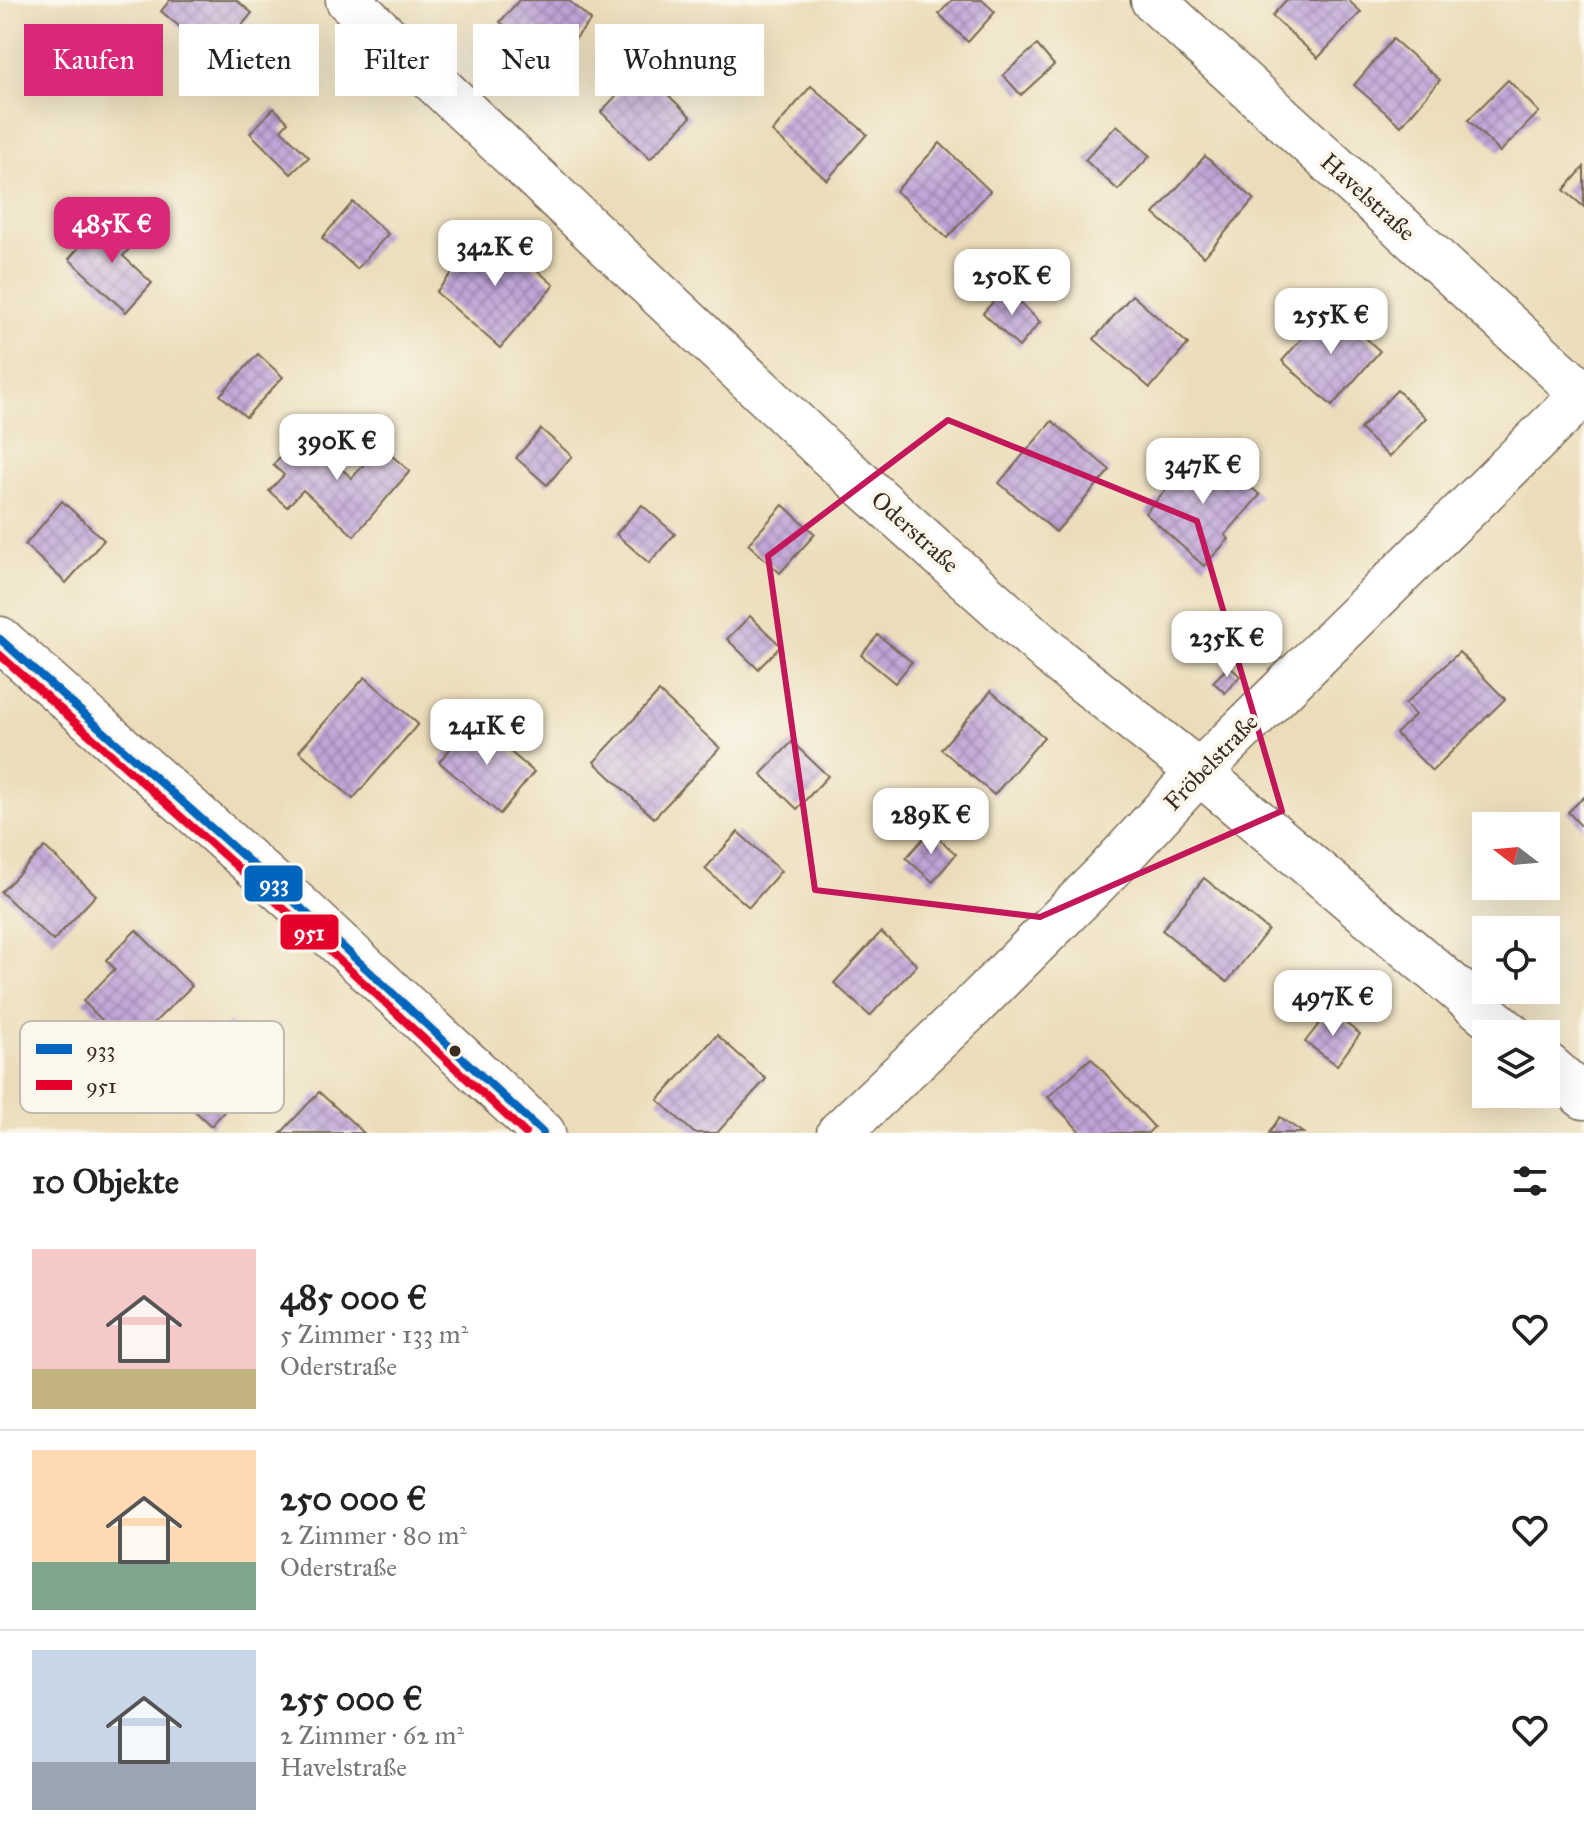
<!DOCTYPE html>
<html lang="de">
<meta charset="utf-8">
<style>
:root{--surface:#fff;--page:#f6f6f6;--text:#222;--muted:#767676;--line:#e0e0e0;--accent:#db2777}
body{margin:0;font-family:"IM FELL Great Primer",serif;background:var(--page);color:var(--text);height:100vh;display:flex;flex-direction:column;font-size:30px;white-space:nowrap}
*{box-sizing:border-box;margin:0}
p{font-size:26px;color:var(--muted)}
.icon{flex:none;width:44px;height:44px;fill:none;stroke:currentColor;stroke-width:2;stroke-linecap:round;stroke-linejoin:round}
.map{position:relative;height:1133px;overflow:hidden}
.drawer{display:flex;flex-direction:column;background:var(--surface);flex:1}
.drawer>*{flex:none}
.guide{position:absolute;left:24px;top:24px;width:800px;height:72px;display:flex;gap:16px}
.needle{width:52px;rotate:286deg}
.fabs{position:absolute;left:1472px;top:812px;display:grid;gap:16px}
.fabs a{display:grid;place-items:center;width:88px;height:88px;border-radius:0px;background:var(--surface);box-shadow:0 8px 32px #0002;font-size:40px}
.price{position:absolute;translate:-50% -68px;padding:0 18px;border-radius:16px;background:#fff;color:#222;font-size:26px;line-height:52px;filter:drop-shadow(0 2px 4px #0008)}
.price::after{content:'';position:absolute;left:50%;top:48px;width:24px;height:18px;margin-left:-12px;background:inherit;clip-path:polygon(0 0,100% 0,50% 100%)}
.price.selected{background:var(--accent);color:#fff}
ul{padding:0;list-style:none}
li{display:flex;align-items:center;gap:24px;height:200px;padding:0 32px}
li+li{border-top:2px solid var(--line)}
li span{display:grid;place-items:center;flex:none;width:224px;height:160px;border-radius:0px;color:#555}
li>.icon{margin-inline-start:auto}
span .icon{width:96px;height:96px;fill:#fffc;stroke-width:1}
li b{font-size:34px}
h2{display:flex;justify-content:space-between;align-items:center;height:96px;padding:0 32px;font-size:34px}
.chip{padding:0 28px;border-radius:0px;background:var(--surface);box-shadow:0 8px 32px #0002;font-size:28px;line-height:72px}
.chip.selected{background:var(--accent);color:#fff}
.map>svg:first-child{display:block}
.building{fill:url(#building-cross-hatch)}
.lines{fill:none;stroke-linecap:round;stroke-linejoin:round}
.minor-casing{stroke:#796954;stroke-width:47}
.minor{stroke:#fff;stroke-width:44}
.bus-1-casing{stroke:#fbf7ec;stroke-width:14}
.bus-2-casing{stroke:#fbf7ec;stroke-width:14}
.bus-1{stroke:#0065bd;stroke-width:8}
.bus-2{stroke:#e4002b;stroke-width:8}
.marked{fill:none;stroke:#c2185b;stroke-width:6;stroke-linejoin:round}
.bus-dot{fill:#3b2a1e;stroke:#fbf7ec;stroke-width:3}
.labels{text-anchor:middle;stroke-width:8;stroke-linejoin:round;paint-order:stroke}
.street-label{font-size:24px;fill:#3b2a1e;stroke:#fbf7ec}
.key{fill:#fbf7ec;stroke:#c1baae;stroke-width:2}
.key-label{font-size:22px;fill:#3b2a1e}
.line-badge{stroke:#fbf7ec;stroke-width:3}
.badge-label{font-size:22px;text-anchor:middle;font-weight:bold;fill:#fff}
</style>
<div class="map">
<svg width="1584" height="1133" viewBox="0 0 1584 1133">
<defs>
<pattern id="building-cross-hatch" width="8" height="8" patternUnits="userSpaceOnUse" patternTransform="scale(2)"><rect width="8" height="8" fill="#bfa4d8"/><path d="M0 0l8 8M0 8l8-8" fill="none" stroke="#9c86af"/></pattern>
</defs>
<rect width="100%" height="100%" fill="#fbf7ec"/>
<filter id="ink" filterUnits="userSpaceOnUse"><feTurbulence type="fractalNoise" baseFrequency=".0125" numOctaves="2"/><feDisplacementMap in="SourceGraphic" scale="16" xChannelSelector="R" yChannelSelector="G"/><feConvolveMatrix kernelMatrix="1 2 1 2 8 2 1 2 1" color-interpolation-filters="sRGB"/></filter>
<filter id="wash" filterUnits="userSpaceOnUse"><feTurbulence type="fractalNoise" baseFrequency=".006" numOctaves="4" result="noise"/><feDisplacementMap in="SourceGraphic" scale="32" xChannelSelector="R" yChannelSelector="G"/><feGaussianBlur stdDeviation="1.8" result="paint"/><feColorMatrix in="noise" values="0 0 0 0 0 0 0 0 0 0 0 0 0 0 0 0 0 1.4 0 .05"/><feComposite in="paint" operator="in"/></filter>
<g filter="url(#wash)">
<rect width="100%" height="100%" fill="#ebddb9"/>
<g id="blocks">
<g class="building">
<path d="M170,0h66l16,13 -36,44 -55,-46z"/>
<path d="M519,0h49l23,20 -38,46 -53,-44z"/>
<path d="M952,0h30l13,12 -27,30 -29,-28z"/>
<path d="M1286,0h62l13,12 -43,46 -46,-42z"/>
<path d="M1393,39l47,41 -39,46 -47,-41z"/>
<path d="M1037,45l17,20 -33,30 -18,-20z"/>
<path d="M641,69l50,48 -41,42 -49,-47z"/>
<path d="M1508,80l31,32 -39,40 -32,-32z"/>
<path d="M811,86l56,48 -40,46 -55,-48z"/>
<path d="M274,108l14,14 -7,8 28,27 -18,17 -41,-41z"/>
<path d="M1117,125l33,31 -32,34 -33,-30z"/>
<path d="M940,143l50,48 -43,47 -51,-47z"/>
<path d="M1205,156l49,43 -50,58 -50,-43z"/>
<path d="M1584,167v40l-20,-17z"/>
<path d="M353,202l35,32 -31,35 -35,-31z"/>
<path d="M121,220l19,17 -17,19 29,27 -26,29 -57,-53 25,-30 11,7z"/>
<path d="M490,229l64,56 -54,63 -64,-56z"/>
<path d="M1006,288l34,34 -21,25 -36,-34z"/>
<path d="M1132,295l56,49 -38,44 -56,-49z"/>
<path d="M1330,306l50,45 -48,55 -50,-45z"/>
<path d="M258,354l25,23 -37,40 -26,-22z"/>
<path d="M1397,390l29,28 -37,39 -29,-28z"/>
<path d="M1052,421l58,49 -54,62 -57,-49z"/>
<path d="M541,429l31,27 -25,29 -31,-27z"/>
<path d="M301,433l51,45 28,-32 30,25 -56,65 -51,-46 -16,17 -18,-16 15,-16 -11,-10z"/>
<path d="M1205,446l55,49 -35,40 4,4 -25,27 -59,-53z"/>
<path d="M62,501l42,39 -38,43 -41,-38z"/>
<path d="M642,505l33,29 -26,29 -33,-29z"/>
<path d="M783,505l32,29 -35,39 -32,-29z"/>
<path d="M750,616l31,30 -23,23 -31,-30z"/>
<path d="M878,635l34,27 -17,21 -34,-28z"/>
<path d="M1459,652l46,47 -73,72 -36,-37 19,-19 -10,-11z"/>
<path d="M1229,666l11,10 -15,17 -12,-11z"/>
<path d="M365,677l53,47 -65,75 -54,-48z"/>
<path d="M991,691l53,46 -50,58 -53,-46z"/>
<path d="M659,692l61,56 -66,70 -60,-56z"/>
<path d="M474,721l60,51 -34,42 -61,-52z"/>
<path d="M792,742l36,34 -31,33 -36,-35z"/>
<path d="M1584,797v32l-16,-17z"/>
<path d="M930,831l26,23 -23,28 -27,-24z"/>
<path d="M738,832l43,39 -32,36 -44,-38z"/>
<path d="M45,847l51,48 -43,46 -52,-49z"/>
<path d="M1204,878l64,52 -41,52 -65,-52z"/>
<path d="M136,930l56,56 -63,61 -46,-46 32,-32 -9,-9z"/>
<path d="M881,932l36,33 -47,51 -36,-33z"/>
<path d="M1329,1011l31,23 -23,31 -32,-23z"/>
<path d="M229,1022l42,38 -60,66 -42,-39z"/>
<path d="M717,1035l49,44 -49,54h-23l-36,-33z"/>
<path d="M1091,1058l63,69 -6,6h-67l-33,-36z"/>
<path d="M319,1092l45,41h-83z"/>
<path d="M1280,1117l23,16h-34z"/>
</g>
</g>
</g>
<g filter="url(#ink)">
<use href="#blocks" fill-opacity="0" stroke="#796954" stroke-width="2"/>
<g class="lines">
<g class="minor-casing">
<g id="minor">
<path d="M348,0l479,453 233,209 139,110 311,262"/>
<path d="M1153,0l430,394"/>
<path d="M0,639l300,268 243,226"/>
<path d="M1546,1064l38,33"/>
<path d="M839,1133l134,-127 134,-134 92,-100 385,-379"/>
</g>
</g>
<use href="#minor" class="minor"/>
<g class="bus-1-casing">
<path id="bus-1" d="M0,639l300,268 243,226"/>
</g>
<g class="bus-2-casing">
<path id="bus-2" d="M0,655l292,261 233,217"/>
</g>
<use href="#bus-1" class="bus-1"/>
<use href="#bus-2" class="bus-2"/>
</g>
</g>
<path class="marked" d="M948,420l249,101 85,290 -242,106 -225,-27 -47,-334z"/>
<circle class="bus-dot" cx="455" cy="1051" r="7"/>
<g class="labels">
<g class="street-label">
<text transform="translate(1368 197) rotate(42)" y="8">Havelstraße</text>
<text transform="translate(915 532) rotate(42)" y="8">Oderstraße</text>
<text transform="translate(1211 762) rotate(-46)" y="8">Fröbelstraße</text>
</g>
</g>
<rect x="20" y="1021" width="264" height="92" rx="12" class="key"/>
<rect x="36" y="1044" width="36" height="10" fill="#0065bd"/>
<rect x="36" y="1080" width="36" height="10" fill="#e4002b"/>
<g class="key-label">
<text x="86" y="1057">933</text>
<text x="86" y="1093">951</text>
</g>
<g class="line-badge">
<rect x="243" y="864" width="61" height="39" rx="8" fill="#0065bd"/>
<rect x="279" y="913" width="61" height="38" rx="8" fill="#e4002b"/>
</g>
<g class="badge-label">
<text x="274" y="891">933</text>
<text x="309" y="940">951</text>
</g>
</svg>
<div class="fabs">
<a><svg class="needle" viewBox="-14 -14 28 28"><path d="M0-13l5 13h-10z" fill="#e53935"/><path d="M0 13l5-13h-10z" fill="#767676"/></svg></a>
<a><svg class="icon" aria-label="locate" viewBox="0 0 24 24"><circle cx="12" cy="12" r="6"/><path d="M12 2v4M12 18v4M2 12h4M18 12h4"/></svg></a>
<a><svg class="icon" aria-label="layers" viewBox="0 0 24 24"><path d="M12 4l9 5-9 5-9-5zM3 14l9 5 9-5"/></svg></a>
</div>
<b class="price selected" style="left:112px;top:265px">485K €</b>
<b class="price" style="left:495px;top:288px">342K €</b>
<b class="price" style="left:1012px;top:317px">250K €</b>
<b class="price" style="left:1331px;top:356px">255K €</b>
<b class="price" style="left:337px;top:482px">390K €</b>
<b class="price" style="left:1203px;top:506px">347K €</b>
<b class="price" style="left:1227px;top:679px">235K €</b>
<b class="price" style="left:487px;top:767px">241K €</b>
<b class="price" style="left:931px;top:856px">289K €</b>
<b class="price" style="left:1333px;top:1038px">497K €</b>
<div class="guide">
<a class="chip selected">Kaufen</a>
<a class="chip">Mieten</a>
<a class="chip">Filter</a>
<a class="chip">Neu</a>
<a class="chip">Wohnung</a>
</div>
</div>
<section class="drawer">
<h2>10 Objekte<svg class="icon" aria-label="filters" viewBox="0 0 24 24"><path d="M4 7h16M4 17h16"/><circle cx="9" cy="7" r="2"/><circle cx="15" cy="17" r="2"/></svg></h2>
<ul>
<li><span style="background:linear-gradient(#f6c9c9 75%,#c2b280 0)"><svg class="icon" aria-label="home" viewBox="0 0 24 24"><path d="M3 11l9-7 9 7M6 9v11h12V9"/></svg></span><div><b>485 000 €</b><p>5 Zimmer · 133 m²</p><p>Oderstraße</p></div><svg class="icon" aria-label="heart" viewBox="0 0 24 24"><path d="M12 20l-8-8c-3-5 5-10 8-4 3-6 11-1 8 4z"/></svg></li>
<li><span style="background:linear-gradient(#ffd9b3 70%,#7fa58c 0)"><svg class="icon" aria-label="home" viewBox="0 0 24 24"><path d="M3 11l9-7 9 7M6 9v11h12V9"/></svg></span><div><b>250 000 €</b><p>2 Zimmer · 80 m²</p><p>Oderstraße</p></div><svg class="icon" aria-label="heart" viewBox="0 0 24 24"><path d="M12 20l-8-8c-3-5 5-10 8-4 3-6 11-1 8 4z"/></svg></li>
<li><span style="background:linear-gradient(#c9d6e8 70%,#9aa5b1 0)"><svg class="icon" aria-label="home" viewBox="0 0 24 24"><path d="M3 11l9-7 9 7M6 9v11h12V9"/></svg></span><div><b>255 000 €</b><p>2 Zimmer · 62 m²</p><p>Havelstraße</p></div><svg class="icon" aria-label="heart" viewBox="0 0 24 24"><path d="M12 20l-8-8c-3-5 5-10 8-4 3-6 11-1 8 4z"/></svg></li>
</ul>
</section>
